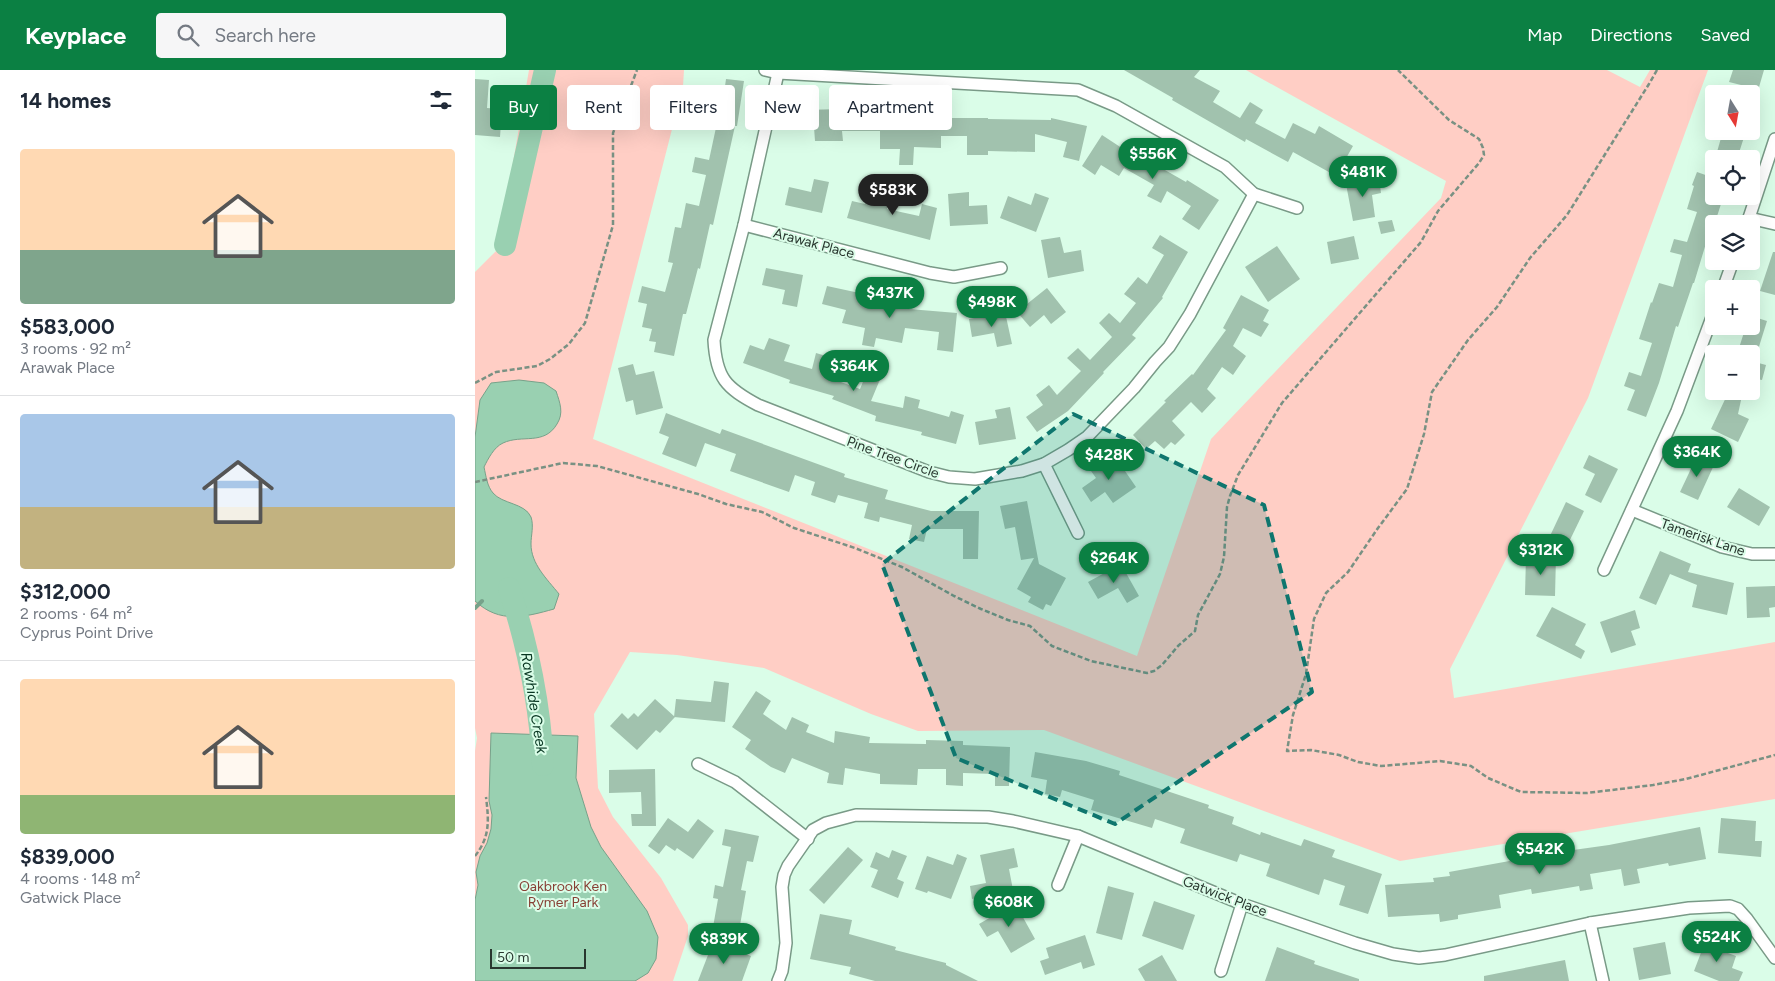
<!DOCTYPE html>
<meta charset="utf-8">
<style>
:root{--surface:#fff;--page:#f6f6f7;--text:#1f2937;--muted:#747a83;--line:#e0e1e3;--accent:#0b8043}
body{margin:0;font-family:Figtree,sans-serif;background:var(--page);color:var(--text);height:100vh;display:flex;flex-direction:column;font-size:19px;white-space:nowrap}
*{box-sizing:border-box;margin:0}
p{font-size:16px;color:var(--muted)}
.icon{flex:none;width:28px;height:28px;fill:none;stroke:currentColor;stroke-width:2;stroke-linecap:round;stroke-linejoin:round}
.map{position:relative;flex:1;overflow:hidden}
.sheet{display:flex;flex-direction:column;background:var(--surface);width:475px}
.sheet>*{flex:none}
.hud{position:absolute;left:15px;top:15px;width:475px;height:45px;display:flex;gap:10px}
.needle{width:32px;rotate:169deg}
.fabs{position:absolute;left:1230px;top:15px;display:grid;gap:10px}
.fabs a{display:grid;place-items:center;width:55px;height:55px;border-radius:5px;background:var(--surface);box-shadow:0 5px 20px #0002;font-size:25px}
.scale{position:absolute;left:15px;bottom:12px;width:96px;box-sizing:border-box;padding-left:5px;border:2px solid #28362e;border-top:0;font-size:14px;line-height:18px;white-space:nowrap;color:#28362e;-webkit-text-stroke:4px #dafde8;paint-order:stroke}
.price{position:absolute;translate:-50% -42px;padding:0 11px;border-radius:18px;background:var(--accent);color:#fff;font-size:16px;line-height:32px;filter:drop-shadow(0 1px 2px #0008)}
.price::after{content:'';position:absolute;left:50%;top:30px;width:15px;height:11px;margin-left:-8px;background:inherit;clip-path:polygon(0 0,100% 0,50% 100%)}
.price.current{background:#222;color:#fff}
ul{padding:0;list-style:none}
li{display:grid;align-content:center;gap:10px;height:265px;padding:0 20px}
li+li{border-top:1px solid var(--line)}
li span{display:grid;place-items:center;height:155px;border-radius:5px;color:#555}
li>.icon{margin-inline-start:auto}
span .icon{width:90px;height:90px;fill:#fffc;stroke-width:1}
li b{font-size:21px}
h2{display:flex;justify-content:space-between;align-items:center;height:60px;padding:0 20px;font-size:21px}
.chip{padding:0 18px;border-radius:5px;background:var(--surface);box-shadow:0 5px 20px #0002;font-size:18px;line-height:45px}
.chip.current{background:var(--accent);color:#fff}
header{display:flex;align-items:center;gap:30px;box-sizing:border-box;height:70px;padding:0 25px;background:var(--accent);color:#fff}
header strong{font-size:24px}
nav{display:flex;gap:28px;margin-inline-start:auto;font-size:18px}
.search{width:350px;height:45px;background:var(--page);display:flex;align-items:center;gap:12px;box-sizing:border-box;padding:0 18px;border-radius:5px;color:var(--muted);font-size:19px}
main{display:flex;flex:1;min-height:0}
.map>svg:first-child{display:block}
.green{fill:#ffcec5}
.water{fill:#99d0b1;stroke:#77a28a}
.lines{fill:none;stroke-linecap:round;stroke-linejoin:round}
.stream{stroke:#77a28a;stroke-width:4}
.river{stroke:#99d0b1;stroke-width:22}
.building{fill:#a1c2ae}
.street-casing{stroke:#799a87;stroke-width:14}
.path{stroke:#799183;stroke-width:2.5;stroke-dasharray:5 2.5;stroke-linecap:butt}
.street{stroke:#fff;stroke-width:11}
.marked{fill:#0f766e;fill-opacity:0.2;stroke:#0f766e;stroke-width:4;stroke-dasharray:10 6;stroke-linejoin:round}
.labels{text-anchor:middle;stroke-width:4;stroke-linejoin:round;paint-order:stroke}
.street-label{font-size:14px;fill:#28362e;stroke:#dafde8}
.park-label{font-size:14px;fill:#873f34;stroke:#dafde8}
.water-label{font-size:15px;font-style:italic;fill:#073521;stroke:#dafde8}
</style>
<header>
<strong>Keyplace</strong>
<div class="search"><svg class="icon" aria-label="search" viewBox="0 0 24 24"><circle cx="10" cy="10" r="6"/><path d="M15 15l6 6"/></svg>Search here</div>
<nav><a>Map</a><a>Directions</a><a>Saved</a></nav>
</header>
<main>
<section class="sheet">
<h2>14 homes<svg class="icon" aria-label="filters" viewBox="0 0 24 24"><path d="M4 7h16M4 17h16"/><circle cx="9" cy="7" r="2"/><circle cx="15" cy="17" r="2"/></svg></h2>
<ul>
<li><span style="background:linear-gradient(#ffd9b3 65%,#7fa58c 0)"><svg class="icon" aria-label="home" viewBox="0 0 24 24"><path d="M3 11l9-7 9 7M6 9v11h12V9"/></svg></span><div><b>$583,000</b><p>3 rooms · 92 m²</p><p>Arawak Place</p></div></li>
<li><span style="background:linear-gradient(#a9c7e8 60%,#c2b280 0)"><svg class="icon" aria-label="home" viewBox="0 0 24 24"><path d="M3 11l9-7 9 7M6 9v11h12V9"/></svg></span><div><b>$312,000</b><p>2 rooms · 64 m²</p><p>Cyprus Point Drive</p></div></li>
<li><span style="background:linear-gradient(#ffd9b3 75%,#8fb573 0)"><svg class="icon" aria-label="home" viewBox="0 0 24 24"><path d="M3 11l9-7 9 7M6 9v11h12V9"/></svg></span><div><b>$839,000</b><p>4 rooms · 148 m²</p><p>Gatwick Place</p></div></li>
</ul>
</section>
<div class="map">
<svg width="1300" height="911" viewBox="0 0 1300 911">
<rect width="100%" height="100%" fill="#dafde8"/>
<path class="green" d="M54,0h155l-1,16 -90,353 544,217 74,-217 230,-241 5,-17 -200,-111h361l33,17 10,-17h58l-120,328 -138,271 4,29 321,-56v157l-375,62 -356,-131 -126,1 -47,-17 -107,-46 -87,-13 -47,-3 -36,62 4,74 15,29 48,61 27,47v11l-15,45h-198v-230l2,-13 -2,-10v-456l23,-23z"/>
<g class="water">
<path d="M44,310l25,3 12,8c4,12 8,22 1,33 -13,22 -35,10 -54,19 -9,4 -15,16 -19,24 2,9 3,19 9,26 9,11 32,10 38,24 3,9 0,18 0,27 0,20 16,35 28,50l-5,15c-29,8 -54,15 -79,-8v-164l5,-37 11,-17z"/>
<path d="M16,663l87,3 -2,42 15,49 10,20 46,64 11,26 -2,22 -8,14 -13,8h-160v-81l3,-15 -2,-13 4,-16 7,-13 4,-14 1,-14 -3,-14z"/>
</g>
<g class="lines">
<path class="stream" d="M0,538l7,-7"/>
<g class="river">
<path d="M30,175l40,-175"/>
<path d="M34,518c19,58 31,116 34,177"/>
</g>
</g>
<g class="building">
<path d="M649,0h76l-6,7 26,14 -7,11 27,16 10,-16 13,8 -8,13 30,16 8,-16 22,11 4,-8 34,20 -17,30 -43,-24 -5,10 -42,-23 -1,3 -73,-42 1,-2z"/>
<path d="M1258,0h31l-7,24h-19l3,-9 -12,-3z"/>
<path d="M0,9l14,1 -2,28 15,1 -2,28 -25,-2z"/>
<path d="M251,9l18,2 -7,45h-2l-22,99 -3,-1 -10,45 -2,-1 -12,46h-3l-9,42 -20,-4 2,-10 -7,-1 3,-12 -10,-2 5,-23 -9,-2 4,-16 23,6 8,-29 -5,-1 7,-35 6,1 5,-25 13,3 7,-31 -14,-3 3,-15 14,3 8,-37 -13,-2 3,-16 15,3z"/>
<path d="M367,39v3h52v3h47v3h47v1l63,1v-2l36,8 -8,35 -16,-4 4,-15 -32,-8v18l-47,-1v4h-21v-19h-26v12l-27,-1 -1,18h-14l1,-16h-20v-18h-38l1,10h-28l-1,-14h-10v-17z"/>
<path d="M1248,61h23l-9,28h-22z"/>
<path d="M627,65l38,25 2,-3 44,25 1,-2 32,20 -20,30 -17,-11 9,-13 -24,-15 -6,12 -14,-7 7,-11 -30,-17 -5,8 -18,-11 -6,10 -13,-9z"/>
<path d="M1222,102l17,6v24l7,2 -12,37 -2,-1 -13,43h-1l-15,44 -2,-1 -17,57 -13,34 -19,-7 8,-20 -11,-4 5,-14 12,4 11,-33 -13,-4 12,-37 1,1 7,-20 14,4 9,-32 -12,-3 4,-13 13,3 10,-30 -10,-3 7,-23 -2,-1z"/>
<path d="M904,108l2,15 -9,2 3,22 -22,4 -7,-37z"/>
<path d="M339,109l15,3 -7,31 -37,-8 4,-18 22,5z"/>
<path d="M395,117l21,6 -4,16 32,7 3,-12 15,4 -7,32 -83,-22 5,-17 13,3z"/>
<path d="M494,122v14l18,-1 1,19 -38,2 -2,-32z"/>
<path d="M560,123l14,5 -13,34 -36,-14 8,-22 23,9z"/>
<path d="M917,150l3,11 -14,3 -3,-12z"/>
<path d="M685,165l28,17 -26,45 1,1 -31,37 4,3 -33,34 1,1 -36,38 -31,21 -11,-15 17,-12 -7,-10 13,-10 8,10 24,-24 -14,-13 11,-10 12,12 22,-23 -13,-14 10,-10 11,10 16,-20 -12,-9 14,-17 9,7 17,-29 -12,-7z"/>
<path d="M879,166l5,23 -28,5 -4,-22z"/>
<path d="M585,167l4,16 17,-3 3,21 -36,7 -7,-38z"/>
<path d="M802,176l23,33 -32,23 -23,-35z"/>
<path d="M1298,182h2v43l-15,-4z"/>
<path d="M291,198l37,7 -6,32 -15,-3 3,-14 -23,-5z"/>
<path d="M352,216l37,8 -1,3 47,10 -1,2 48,4 -4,39 -16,-2 2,-18 -34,-4 -3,15 -26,-5 -2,9 -12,-2 3,-17 -23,-5 4,-13 -24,-6z"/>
<path d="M572,218l19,24 -15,12 -7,-9 -14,12 -13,-15z"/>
<path d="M766,225l28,15 -6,11 6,3 -8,13 -18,-9 -10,18 13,10 -13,19 -11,-8 -15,22 9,9 -14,15 -11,-11 -19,19 13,14 -10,10 -4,-3 -7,7 -9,-8 -9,8 -13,-14 33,-33 -2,-1 28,-27 1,1 33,-45 -3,-2z"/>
<path d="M530,242l7,32 -15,3 -3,-14 -22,4 -3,-18z"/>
<path d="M1276,246l16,5 -10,32 -18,-5 7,-22h5z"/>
<path d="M294,268l21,7 -6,16 28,8 4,-16 20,6 -6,19 30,11 7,-17 14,5 -10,24 32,7 2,-12 15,4 -2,8 31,9 2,-6 13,4 -8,29 -35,-9 1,-3 -47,-11 1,-5 -44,-17 2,-3 -45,-13 1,-3 -47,-17 7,-18 14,5z"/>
<path d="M1276,291l15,4 -4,15 -11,-2z"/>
<path d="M158,294l3,11 18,-4 9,37 -27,7 -3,-15 -7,2 -8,-34z"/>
<path d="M1254,321h14l-5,23 11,5 -11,23 -27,-13z"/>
<path d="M535,337l6,32 -37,6 -4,-23 22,-4 -2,-8z"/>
<path d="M191,343l54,21 2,-5 123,45 -1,3 44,13 -3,9 46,12h48l-1,48h-15v-30h-36l-3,13 -15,-3 3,-14 -32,-8 -1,5 -15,-4 4,-15 -30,-8 -3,8 -24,-8 4,-13 -20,-7 -6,17 -59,-21 6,-17 -31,-11 -9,24 -34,-13 7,-17 -10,-4z"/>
<path d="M639,385l22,32 -23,16 -8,-11 -14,10 -9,-14 14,-10 -5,-7z"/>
<path d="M1114,385l29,14 -17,34 -16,-8 10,-21 -12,-6z"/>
<path d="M1222,386l17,9 -16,35 -18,-8z"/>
<path d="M1264,418l31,19 -11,19 -32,-19z"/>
<path d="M552,431l12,63 27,14 -15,28 -5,-2 -3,6 -15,-8 3,-5 -14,-8 17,-31 -13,2 -6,-33 -10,2 -5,-23z"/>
<path d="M1091,432l18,9 -16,33 -18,-8z"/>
<path d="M1185,481l31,13 -3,8 46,11 -7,32 -35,-8 5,-22 -27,-11 -14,31 -17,-7z"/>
<path d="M1051,486h30l-1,40 -30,-1z"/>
<path d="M646,494l18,32 -12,7 -9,-15 -20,11 -10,-17z"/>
<path d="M1300,516v21l-6,1 1,9 -23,1 -1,-31z"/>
<path d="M1077,537l34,17 -11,21 10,6 -4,8 -45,-23z"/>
<path d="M1160,540l5,18 -9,3 5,14 -25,8 -11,-31z"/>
<path d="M239,611l15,2 -4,39 -51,-5 2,-18 35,3z"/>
<path d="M281,621l15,10 -8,13 23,16 6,-13 17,8 -3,7 28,11 1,-12 35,6 -1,6 57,1v-4l37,1v4l47,2 -1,39h-14v-12l-32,-1v13l-17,-1v-16h-28l-1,16 -37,-1v-10l-35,-6 -2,17 -16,-2 2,-10 -37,-15 -7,15 -14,-6 -26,-18 6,-9 -19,-13z"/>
<path d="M180,629l20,18 -15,16 -4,-3 -19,20 -27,-24 12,-13 6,6 6,-6 4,4z"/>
<path d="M560,682l51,9 34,10 -1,4 90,30 -1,3 26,9 -2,7 28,11 1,-3 40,14 3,-7 31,11 -3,7 50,17 -14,40 -29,-9 6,-19 -21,-7 -5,16 -53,-19 4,-12 -30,-10 -3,8 -57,-19 5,-14 -30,-10 -3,9 -61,-18 3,-10 -32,-10 -2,7 -15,-3 2,-14 -16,-3z"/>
<path d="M180,699l1,57h-24l-1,-12h11l-1,-22 -32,1v-23z"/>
<path d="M193,748l20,14 10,-13 16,12 -21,28 -16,-11 -2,3 -9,-6 -7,9 -11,-8z"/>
<path d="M1246,748l35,3 -1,20h7l-1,16 -43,-4z"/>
<path d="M1225,757l6,32 -37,7 -1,-3 -31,6 3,14 -16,3 -3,-17 -31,5 3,15 -13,2 -1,-5 -47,8 -1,-5 -32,6 2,13 -43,7v4l-18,3 -1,-8 -51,3 -3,-32 49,-3 -1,-4 17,-2 -1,-4 110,-20 50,-7z"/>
<path d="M250,759l34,7 -6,26 -6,-1 -6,29 5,1 -7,40 -26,-4 5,-28 -5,-1 2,-13 8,2 8,-40 -9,-2z"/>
<path d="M373,777l15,13 -39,44 -15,-14z"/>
<path d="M539,778l4,19 -9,2 4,21 -41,9 -2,-13 16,-3 -6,-28z"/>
<path d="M417,780l15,6 -10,23 7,3 -6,16 -27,-11 7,-17 -8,-3 6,-15 13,6z"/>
<path d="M482,784l10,4 -16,41 -23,-8 -1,2 -12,-4 12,-33 26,9z"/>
<path d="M633,816l26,7 -12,47 -26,-7z"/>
<path d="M679,831l41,14 -12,35 -41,-14z"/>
<path d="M540,833l20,36 -24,14 -13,-22 -11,6 -8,-13z"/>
<path d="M345,844l32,6 -3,14 47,13 -1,3 51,13v2l32,16h-103l-26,-7 2,-7 -41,-8z"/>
<path d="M610,865l10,30 -12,4 -2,-7 -36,13 -5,-14 9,-3 -3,-10z"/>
<path d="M1232,867l13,5 -3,7 19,7 -4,12 11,4 -4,9h-20l-25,-10z"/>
<path d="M238,872l38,14 -9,25h-44z"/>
<path d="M1190,872l6,32 -32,6 -6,-32z"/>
<path d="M802,877l38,14 -1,3 45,15v2h-94z"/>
<path d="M687,885l15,26h-32l-7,-12z"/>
<path d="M1090,890l4,21h-85v-5z"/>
</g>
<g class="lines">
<g class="street-casing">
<g id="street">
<path d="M290,0l13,3 300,17 38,16 109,61 29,27 43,14"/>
<path d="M303,3l-34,152 -30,115c2,38 12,48 44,65l171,67 20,5 26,2 47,-8 22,-7 24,-14 19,-13 47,-49 21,-26 14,-15 21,-33 64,-120"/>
<path d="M1274,148l26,6"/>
<path d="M1272,154l28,-85"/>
<path d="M269,155l186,48 24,4 47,-9"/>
<path d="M1248,219l10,-28"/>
<path d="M569,394l34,69"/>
<path d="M1157,440l90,37 30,7h23"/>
<path d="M1129,500l73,-159 37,-99"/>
<path d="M223,694l37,18 73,57"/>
<path d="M583,815l20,-49"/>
<path d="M1115,853l13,58"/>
<path d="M746,901l21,-67"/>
<path d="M303,911l4,-10 4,-28 -4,-56 2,-12 4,-9 25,-36 13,-7 30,-8 132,2 25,4 65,15 164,68 113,39 38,11 26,4 26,-3 145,-32 99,-15 41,-2 8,3 9,10 28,39"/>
</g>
</g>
<g class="path">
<path d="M1182,0l-8,14 -82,131 -37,43 -33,49 -29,33 -36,52 -8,42 -17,55 -29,39 -30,44 -22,21 -12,26 -8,55 -13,41 -6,36 24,-1 28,5 19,7 23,4 59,-5 31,5 17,12 33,14 66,1 66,-8 33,-6 89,-24"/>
<path d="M0,313l21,-11 41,-6 13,-7 19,-15 16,-21 28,-98v-92l24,-63"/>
<path d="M0,412l88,-19 34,3 101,28 28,10 36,8 32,16 61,20 47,19 52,29 27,13 27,11 22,6 22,20 39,15 56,12 7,-2 8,-6 16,-19 17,-15 3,-16 22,-41 4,-17 3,-50 3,-11 8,-21 44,-72 139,-161 17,-31 41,-48 5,-8 -1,-7 -4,-9 -30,-19 -51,-50"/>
<path d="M0,786c15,-19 14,-35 11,-59"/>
</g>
<use href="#street" class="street"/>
</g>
<path class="marked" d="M598,344l191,91 48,187 -197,132 -159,-66 -74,-194z"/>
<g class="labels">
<g class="street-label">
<text transform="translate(339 173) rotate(15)" y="5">Arawak Place</text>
<text transform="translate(418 387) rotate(20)" y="5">Pine Tree Circle</text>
<text transform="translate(1228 467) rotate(19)" y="5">Tamerisk Lane</text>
<text transform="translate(750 826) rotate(21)" y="5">Gatwick Place</text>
</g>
<g class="park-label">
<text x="88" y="821">Oakbrook Ken<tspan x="88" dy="16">Rymer Park</tspan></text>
</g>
<g class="water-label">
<text transform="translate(59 633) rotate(81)" y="5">Rawhide Creek</text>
</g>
</g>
</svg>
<div class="fabs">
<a><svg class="needle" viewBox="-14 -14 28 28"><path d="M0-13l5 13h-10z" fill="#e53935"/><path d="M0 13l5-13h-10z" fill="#747a83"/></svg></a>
<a><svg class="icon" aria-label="locate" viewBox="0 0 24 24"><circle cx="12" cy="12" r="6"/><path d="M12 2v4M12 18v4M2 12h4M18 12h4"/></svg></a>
<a><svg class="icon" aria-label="layers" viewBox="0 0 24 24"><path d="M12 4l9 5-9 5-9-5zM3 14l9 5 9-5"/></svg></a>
<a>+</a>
<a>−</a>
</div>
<div class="scale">50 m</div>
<b class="price" style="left:678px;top:110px">$556K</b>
<b class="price" style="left:888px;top:128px">$481K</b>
<b class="price current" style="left:418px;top:146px">$583K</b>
<b class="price" style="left:415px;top:249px">$437K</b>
<b class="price" style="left:517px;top:258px">$498K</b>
<b class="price" style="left:379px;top:322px">$364K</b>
<b class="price" style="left:1222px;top:408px">$364K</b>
<b class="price" style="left:634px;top:411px">$428K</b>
<b class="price" style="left:1066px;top:506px">$312K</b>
<b class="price" style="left:639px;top:514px">$264K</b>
<b class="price" style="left:1065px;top:805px">$542K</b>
<b class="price" style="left:534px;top:858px">$608K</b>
<b class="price" style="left:1242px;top:893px">$524K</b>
<b class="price" style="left:249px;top:895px">$839K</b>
<div class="hud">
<a class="chip current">Buy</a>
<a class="chip">Rent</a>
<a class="chip">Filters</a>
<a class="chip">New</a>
<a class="chip">Apartment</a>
</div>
</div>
</main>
